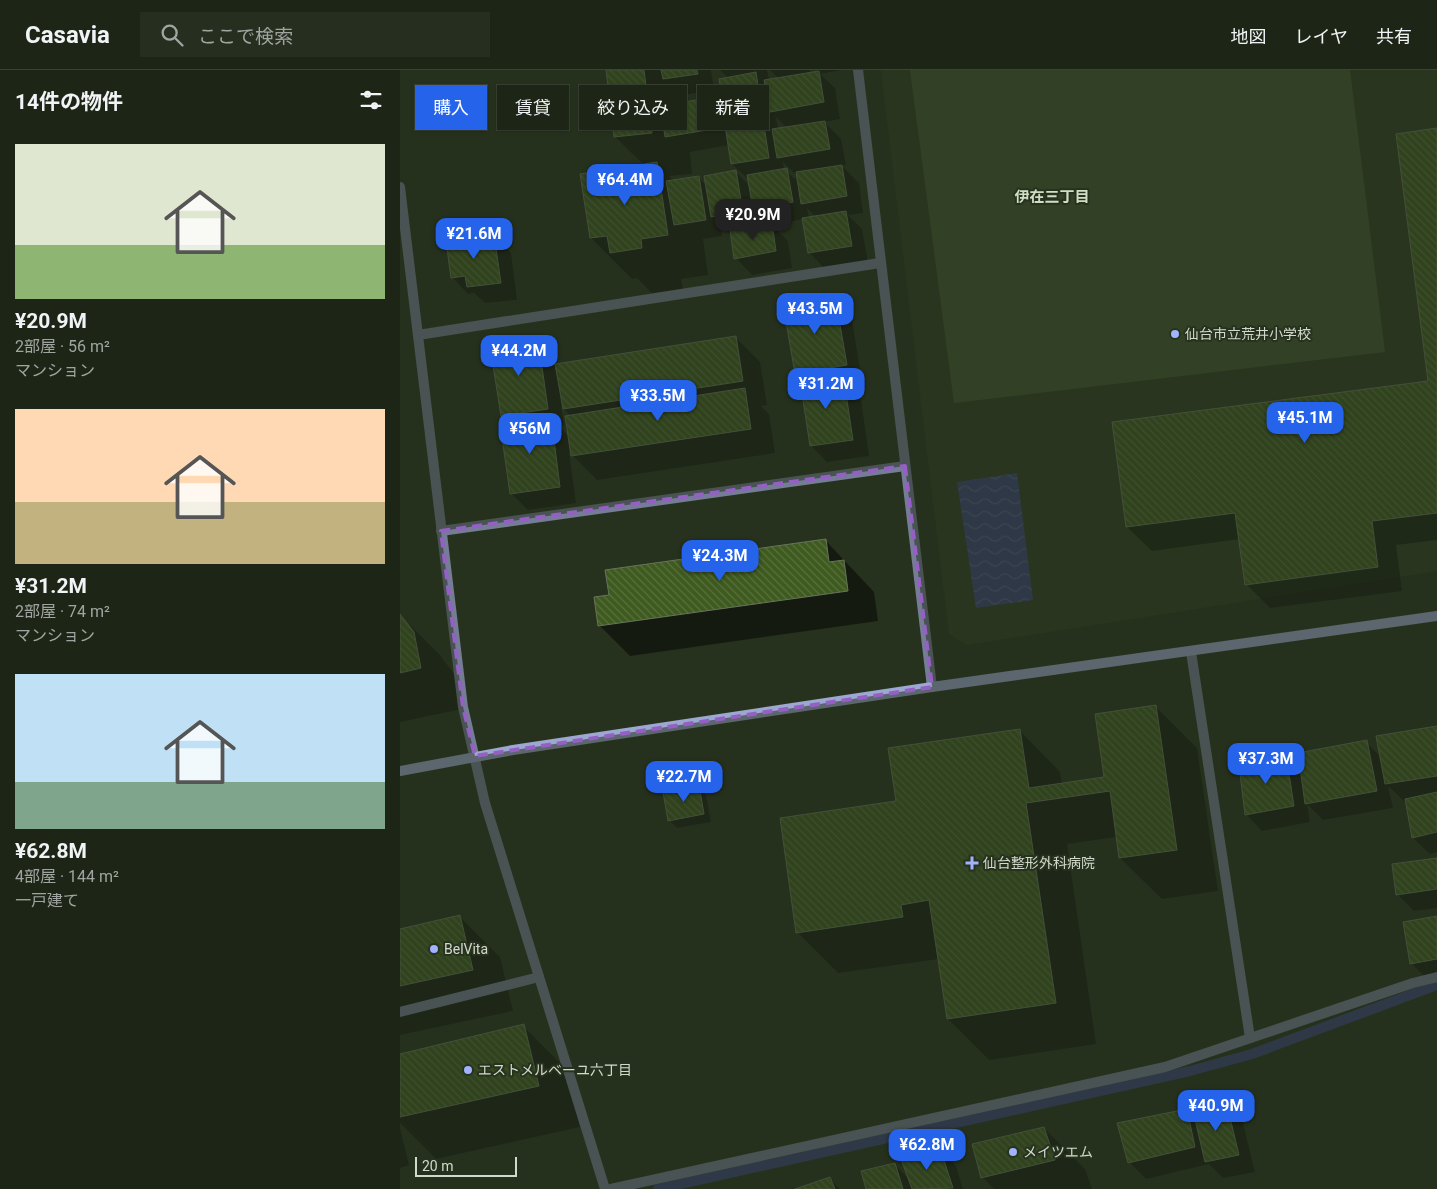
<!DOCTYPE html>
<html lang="ja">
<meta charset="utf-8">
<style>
:root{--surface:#1d2616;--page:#252e1f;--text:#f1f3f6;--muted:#a0a5a1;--line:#3b4335;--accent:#2563eb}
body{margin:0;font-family:Roboto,"Noto Sans JP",sans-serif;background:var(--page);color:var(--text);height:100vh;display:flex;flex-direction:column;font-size:19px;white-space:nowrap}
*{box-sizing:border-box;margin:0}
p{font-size:16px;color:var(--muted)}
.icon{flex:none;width:28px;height:28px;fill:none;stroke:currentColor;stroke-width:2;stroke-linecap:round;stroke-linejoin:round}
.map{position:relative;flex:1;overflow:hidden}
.drawer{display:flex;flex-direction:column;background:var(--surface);width:400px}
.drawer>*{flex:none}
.guide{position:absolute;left:15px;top:15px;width:475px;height:45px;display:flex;gap:10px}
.scale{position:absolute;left:15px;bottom:12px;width:102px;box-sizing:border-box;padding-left:5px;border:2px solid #d2d9cc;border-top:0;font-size:14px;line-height:18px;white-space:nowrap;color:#d2d9cc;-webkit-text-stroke:4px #27321e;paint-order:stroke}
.price{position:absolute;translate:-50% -42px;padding:0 11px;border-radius:10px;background:var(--accent);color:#fff;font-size:16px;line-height:32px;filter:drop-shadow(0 1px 2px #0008)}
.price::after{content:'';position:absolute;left:50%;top:30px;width:15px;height:11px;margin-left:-8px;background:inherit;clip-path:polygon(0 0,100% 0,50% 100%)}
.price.active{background:#222;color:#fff}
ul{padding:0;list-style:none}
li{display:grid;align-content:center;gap:10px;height:265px;padding:0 15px}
li span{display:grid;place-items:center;height:155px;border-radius:0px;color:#555}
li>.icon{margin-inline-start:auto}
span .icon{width:90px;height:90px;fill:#fffc;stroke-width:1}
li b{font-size:21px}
h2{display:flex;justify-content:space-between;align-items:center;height:60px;padding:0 15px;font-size:21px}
.pill{padding:0 18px;border-radius:0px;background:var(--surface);box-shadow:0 1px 4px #0004,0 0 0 1px var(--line);font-size:18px;line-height:45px}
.pill.active{background:var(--accent);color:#fff}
header{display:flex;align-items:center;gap:30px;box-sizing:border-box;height:70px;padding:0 25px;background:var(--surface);border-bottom:1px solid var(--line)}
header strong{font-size:24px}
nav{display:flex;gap:28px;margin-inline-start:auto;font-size:18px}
.search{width:350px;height:45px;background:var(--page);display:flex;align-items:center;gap:12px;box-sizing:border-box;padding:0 18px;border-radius:0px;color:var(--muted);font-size:19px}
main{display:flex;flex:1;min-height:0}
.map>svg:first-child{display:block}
.built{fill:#2e3b21}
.pitch{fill:#41542f}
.water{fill:url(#water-waves)}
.shadow{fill:#0007;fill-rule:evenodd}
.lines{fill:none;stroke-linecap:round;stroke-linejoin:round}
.stream{stroke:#384279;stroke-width:10}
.building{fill:url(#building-back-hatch);stroke:#68745d}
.street{stroke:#747c96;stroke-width:10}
.secondary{stroke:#9ca7d2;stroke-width:10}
.marked{fill:none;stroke:#9560c3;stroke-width:4;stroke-dasharray:10 6;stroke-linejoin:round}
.poi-dot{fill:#a1b3fd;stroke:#27321e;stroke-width:2}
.labels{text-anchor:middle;stroke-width:4;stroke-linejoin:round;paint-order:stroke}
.poi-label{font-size:14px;fill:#d2d9cc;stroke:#27321e;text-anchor:start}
.neighbourhood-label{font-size:15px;font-weight:bold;fill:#cfddc4;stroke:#27321e}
</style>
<header>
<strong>Casavia</strong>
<div class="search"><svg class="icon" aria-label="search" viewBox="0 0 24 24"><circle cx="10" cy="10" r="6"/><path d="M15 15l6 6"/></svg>ここで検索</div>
<nav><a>地図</a><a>レイヤ</a><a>共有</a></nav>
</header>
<main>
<section class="drawer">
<h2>14件の物件<svg class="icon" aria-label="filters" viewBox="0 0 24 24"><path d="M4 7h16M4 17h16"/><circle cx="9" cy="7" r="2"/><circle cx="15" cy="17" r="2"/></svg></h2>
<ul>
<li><span style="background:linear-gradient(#dfe7d0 65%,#8fb573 0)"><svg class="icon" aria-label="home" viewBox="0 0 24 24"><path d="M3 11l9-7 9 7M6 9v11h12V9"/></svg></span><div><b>¥20.9M</b><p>2部屋 · 56 m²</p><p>マンション</p></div></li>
<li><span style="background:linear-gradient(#ffd9b3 60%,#c2b280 0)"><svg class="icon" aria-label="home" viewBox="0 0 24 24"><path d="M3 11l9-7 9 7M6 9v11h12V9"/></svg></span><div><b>¥31.2M</b><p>2部屋 · 74 m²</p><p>マンション</p></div></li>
<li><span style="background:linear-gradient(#bfe0f5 70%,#7fa58c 0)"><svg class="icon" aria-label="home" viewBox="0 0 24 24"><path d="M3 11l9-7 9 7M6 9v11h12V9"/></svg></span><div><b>¥62.8M</b><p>4部屋 · 144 m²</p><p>一戸建て</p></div></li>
</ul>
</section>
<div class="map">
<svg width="1037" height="1119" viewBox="0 0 1037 1119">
<defs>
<pattern id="water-waves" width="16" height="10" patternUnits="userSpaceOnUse" patternTransform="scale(1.25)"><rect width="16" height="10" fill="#384279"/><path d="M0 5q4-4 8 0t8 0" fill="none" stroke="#545d8b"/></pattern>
<pattern id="building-back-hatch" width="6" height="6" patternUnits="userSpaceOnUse" patternTransform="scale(1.25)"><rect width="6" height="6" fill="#3e5a1f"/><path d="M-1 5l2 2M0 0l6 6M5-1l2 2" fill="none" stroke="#59713e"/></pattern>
</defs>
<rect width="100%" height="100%" fill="#27321e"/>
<path class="built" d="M481,0h556v501l-471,74 -17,-11z"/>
<path class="pitch" d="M510,0h440l35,282 -431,51z"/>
<path class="water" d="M617,403l16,127 -57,8 -19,-126z"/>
<g class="shadow">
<path d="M207,0h104l3,20 -31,5 1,8 23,-3 17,16 2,11 9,-2 -9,-8 2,-39 -8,-8h47l2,11 10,-2 -9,-9h40v3l9,-1 -2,-2h24l-21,4 15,14 5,31 -16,3 17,17 5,26 -4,1 17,17 4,30 -15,2 14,14 6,33 -43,7 -16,-17 -5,-33 -33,6 17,16 4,27 -40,7 -16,-17 -4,-25h-3l-9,-9 2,12 -19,3 5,36 -27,4 2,10 -31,4 -15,-15 -5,1 -41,-41 53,-73 -29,-28zM376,47l11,11 -9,1zM329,75l3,19 17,16 1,6 -14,-14 -29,14 -9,-9 -24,4 -5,-5 23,-2 -2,-22zM383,92l12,12h2l2,8 -15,-12zM407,138l9,9 -7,1zM356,141l14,14 -11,2z"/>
<path d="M1037,59v411l-41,5 6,46 -132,17 -24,-24 -6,-45 -88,12 -25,-24 303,-145z"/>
<path d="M94,166l17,17 6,47 -32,3 -11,-10 -6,1 -16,-17z"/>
<path d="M435,227l16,17 11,67 -11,2 9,9 9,64 -42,6 -16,-16 -8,-65 -7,-8z"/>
<path d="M336,268l24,24 7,43 -6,1 8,8 6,39 -178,27 -28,-28 7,51 -48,7 -16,-16 -3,-71 -7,-7 36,-76 16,17 1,9zM161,336l10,10 -2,21 -10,-11 5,-1z"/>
<path d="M426,471l48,51 4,29 -248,35 -31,-31z"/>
<path d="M0,545l39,39 16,21 7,34 -62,13z"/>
<path d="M756,637l41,41 21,143 -56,8 -42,-41 -3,-21 -50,7 29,200 -107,16 -41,-41 -9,-60 -101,14 -41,-41 100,-130 122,-72 41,42 2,12 43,-6z"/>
<path d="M1037,657v125l-7,2 -17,-16 -6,-34 -19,-18 5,22 -70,12 -16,-16 3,18 -48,9 -16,-17 39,-59 17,17 64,-30 15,15z"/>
<path d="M298,717l8,8 5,27 -34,6 -8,-8z"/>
<path d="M1037,789v49l-23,3 -17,-17z"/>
<path d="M59,846l41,41 13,54 -113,24v-105z"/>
<path d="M1037,847v61l-9,2 -17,-17z"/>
<path d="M123,956l41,41 16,60 -144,32 -36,-36v-68z"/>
<path d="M826,1033l16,16 13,53 -32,6 -14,-14 -63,15 -17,-17 58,-52 10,10z"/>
<path d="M0,1058l9,37 -9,3z"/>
<path d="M644,1058l41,41 7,20h-98l-12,-12z"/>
<path d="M540,1079l16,17 7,23h-96l27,-25 16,16z"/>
<path d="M430,1109l10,10h-41z"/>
</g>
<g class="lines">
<path class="stream" d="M258,1119l532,-118 62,-17 185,-69"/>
</g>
<g class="building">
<path d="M206,0h38l8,63 -38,4z"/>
<path d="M261,0h36l1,4 -35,5z"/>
<path d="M419,1l5,31 -54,10 -6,-32z"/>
<path d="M356,2l6,40 -37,6 -6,-39z"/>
<path d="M308,28l5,31 -48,8 -5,-31z"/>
<path d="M363,49l6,39 -38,6 -6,-38z"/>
<path d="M425,51l5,28 -53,9 -5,-29z"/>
<path d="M1037,58v385l-65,8 6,46 -133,18 -10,-72 -109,14 -14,-105 316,-41 -32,-247z"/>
<path d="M257,92l11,73 -27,4 1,9 -32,5 -3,-17 -17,2 -10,-64z"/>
<path d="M442,95l5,31 -46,8 -5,-32z"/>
<path d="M387,98l6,34 -40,7 -6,-34z"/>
<path d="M336,100l7,42 -32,5 -7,-41z"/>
<path d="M299,106l7,44 -32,5 -8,-44z"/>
<path d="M446,141l6,35 -44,7 -6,-35z"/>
<path d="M372,153l4,28 -42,8 -4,-29z"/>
<path d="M94,165l7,48 -34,4 -2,-11 -14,2 -5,-37z"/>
<path d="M435,226l12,69 -52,9 -12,-70z"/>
<path d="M336,266l7,45 -180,28 -8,-45z"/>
<path d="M138,269l10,70 -47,7 -11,-70z"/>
<path d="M443,304l10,66 -43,6 -10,-66z"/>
<path d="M345,318l6,41 -180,27 -6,-40z"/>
<path d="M151,346l9,71 -50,7 -10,-71z"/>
<path d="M426,469l3,23 15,-2 4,31 -250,35 -4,-29 15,-2 -4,-25z"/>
<path d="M0,544l14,18 7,36 -21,5z"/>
<path d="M756,635l21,145 -58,8 -9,-67 -84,12 30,200 -109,16 -18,-119 -28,5 2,12 -107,16 -16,-115 116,-17 -8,-53 132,-19 9,59 75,-11 -9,-63z"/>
<path d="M1037,656v50l-52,8 -9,-48z"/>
<path d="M967,670l10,51 -72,13 -7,-51z"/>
<path d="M886,684l8,52 -49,9 -6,-50z"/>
<path d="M299,715l5,29 -36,7 -5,-29z"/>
<path d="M1037,722v40l-25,6 -7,-39z"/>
<path d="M1037,788v31l-41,6 -4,-31z"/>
<path d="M60,845l13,55 -73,16v-57z"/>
<path d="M1037,846v43l-27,5 -7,-42z"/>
<path d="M124,954l15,62 -139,31v-63z"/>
<path d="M826,1031l13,54 -34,7 -12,-51z"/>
<path d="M787,1039l8,38 -67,16 -11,-40z"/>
<path d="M644,1057l11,33 -74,18 -9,-34z"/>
<path d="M540,1078l13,40 -41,1 -11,-30z"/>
<path d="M495,1093l8,26h-37l-5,-18z"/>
<path d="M430,1107l5,12h-40z"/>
</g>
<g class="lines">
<g class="street">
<path d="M458,0l74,617"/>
<path d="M0,117l63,520 22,96 120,386"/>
<path d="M18,265l462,-72"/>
<path d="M41,461l464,-65"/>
<path d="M791,582l59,386"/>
<path d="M0,942l139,-35"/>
<path d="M211,1119l554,-122 248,-84 24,-6"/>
</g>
<path class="secondary" d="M0,701l113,-21 419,-63 505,-71"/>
</g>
<path d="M0 0H1037V1119H0ZM505,396l27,221 -457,69 -12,-49 -22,-176z" fill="#27321e" fill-opacity=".55" fill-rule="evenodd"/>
<path class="marked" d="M505,396l27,221 -457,69 -12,-49 -22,-176z"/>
<g class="poi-dot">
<circle cx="775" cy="264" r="5"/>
<path d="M569.5 785.5h5v5h5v5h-5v5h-5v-5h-5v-5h5z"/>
<circle cx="34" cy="879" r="5"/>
<circle cx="68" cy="1000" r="5"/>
<circle cx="613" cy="1082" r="5"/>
</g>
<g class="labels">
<g class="poi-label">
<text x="785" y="269">仙台市立荒井小学校</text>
<text x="583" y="798">仙台整形外科病院</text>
<text x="44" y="884">BelVita</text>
<text x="78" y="1005">エストメルベーユ六丁目</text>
<text x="623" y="1087">メイツエム</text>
</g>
<g class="neighbourhood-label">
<text x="652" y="132">伊在三丁目</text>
</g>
</g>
</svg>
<div class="scale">20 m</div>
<b class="price" style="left:225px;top:136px">¥64.4M</b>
<b class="price active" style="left:353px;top:171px">¥20.9M</b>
<b class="price" style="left:74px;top:190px">¥21.6M</b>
<b class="price" style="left:415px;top:265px">¥43.5M</b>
<b class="price" style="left:119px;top:307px">¥44.2M</b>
<b class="price" style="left:426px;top:340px">¥31.2M</b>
<b class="price" style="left:258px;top:352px">¥33.5M</b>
<b class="price" style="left:905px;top:374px">¥45.1M</b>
<b class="price" style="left:130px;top:385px">¥56M</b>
<b class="price" style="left:320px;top:512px">¥24.3M</b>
<b class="price" style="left:866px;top:715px">¥37.3M</b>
<b class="price" style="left:284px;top:733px">¥22.7M</b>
<b class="price" style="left:816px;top:1062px">¥40.9M</b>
<b class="price" style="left:527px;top:1101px">¥62.8M</b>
<div class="guide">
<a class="pill active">購入</a>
<a class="pill">賃貸</a>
<a class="pill">絞り込み</a>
<a class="pill">新着</a>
</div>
</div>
</main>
